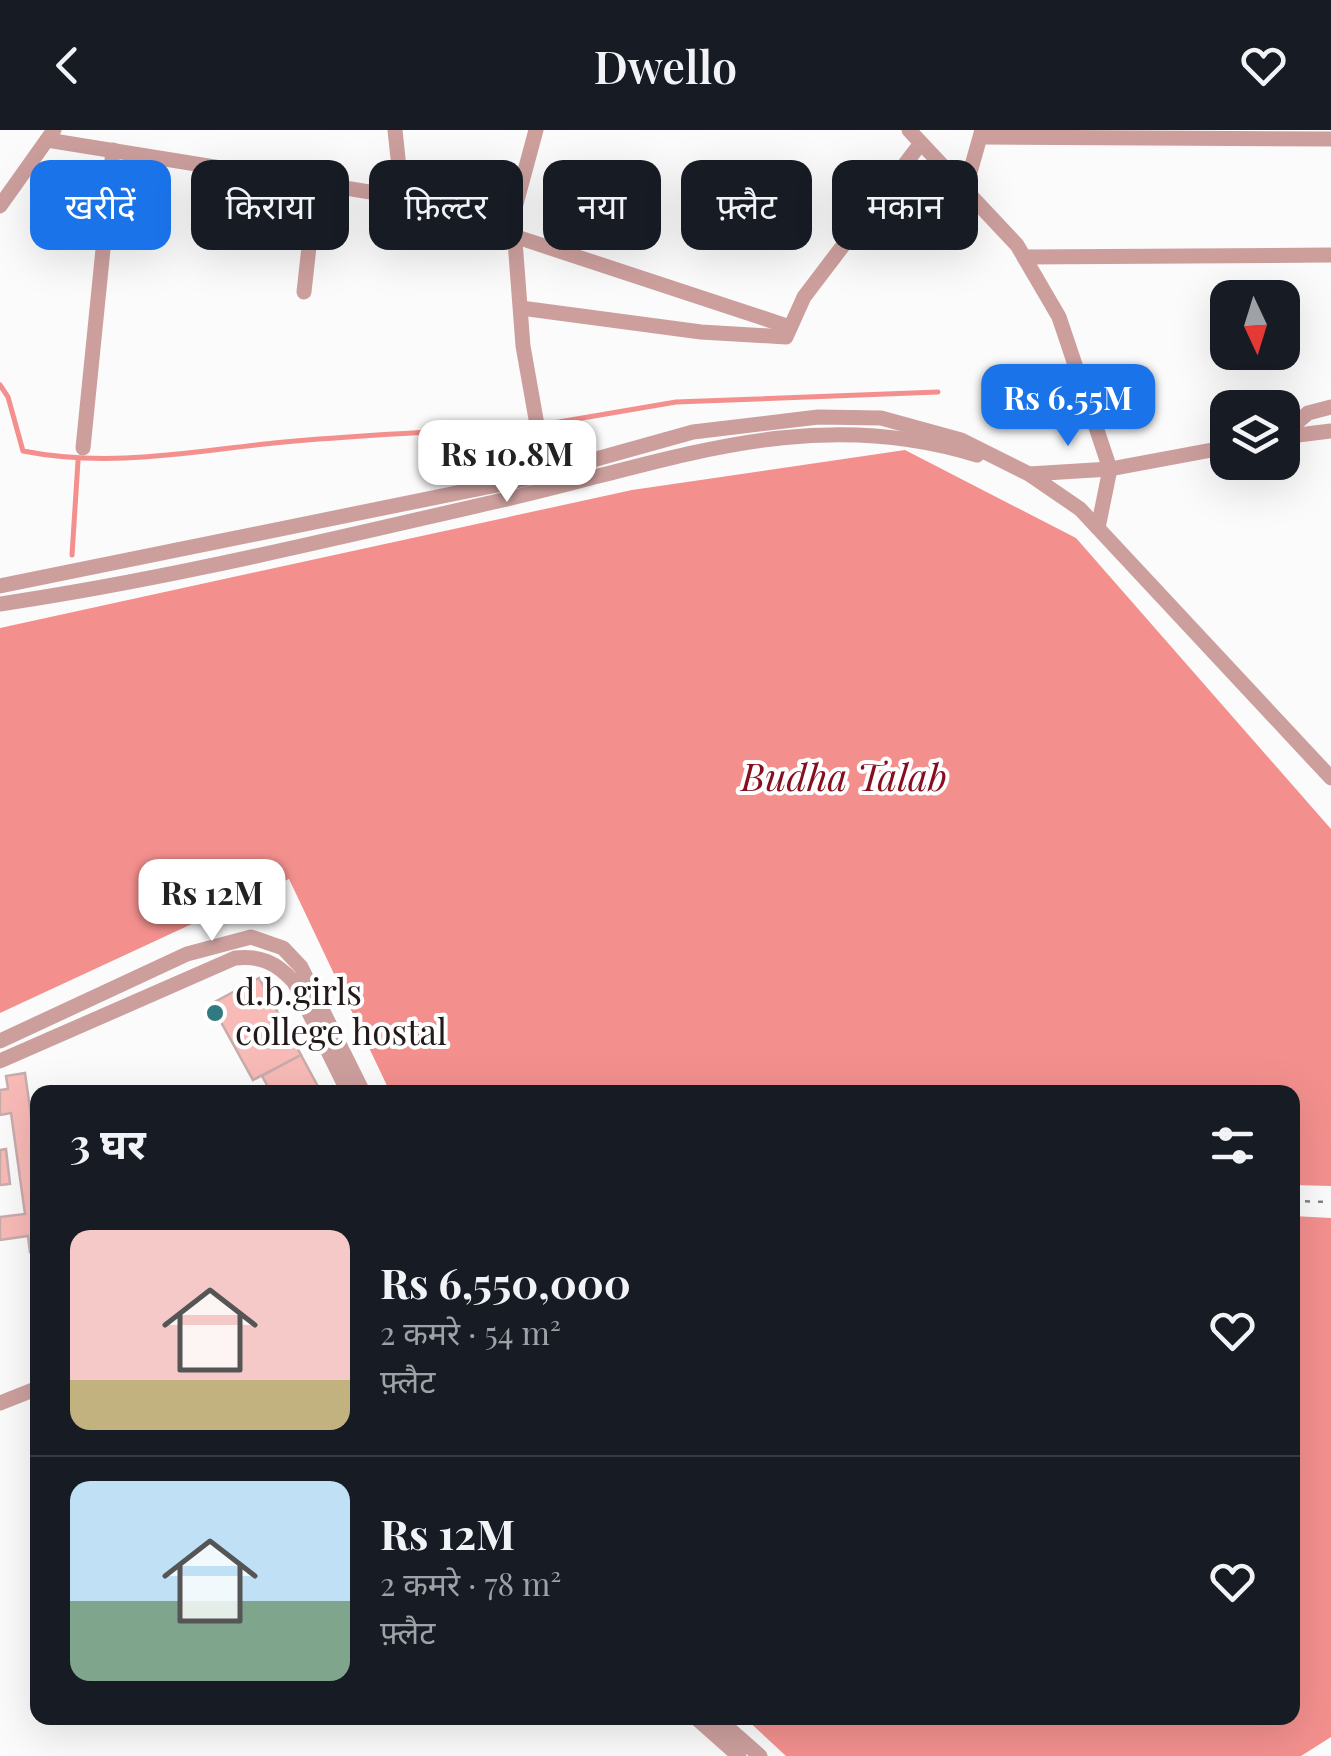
<!DOCTYPE html>
<html lang="hi">
<meta charset="utf-8">
<style>
:root{--surface:#171b24;--page:#20242c;--text:#f1f3f6;--muted:#9ea1a6;--line:#363941;--accent:#1a73e8}
body{margin:0;font-family:"Playfair Display","Noto Sans Devanagari",serif;background:var(--page);color:var(--text);height:100vh;display:flex;flex-direction:column;font-size:38px;white-space:nowrap}
*{box-sizing:border-box;margin:0}
p{font-size:32px;color:var(--muted)}
.icon{flex:none;width:55px;height:55px;fill:none;stroke:currentColor;stroke-width:2;stroke-linecap:round;stroke-linejoin:round}
.map{position:relative;flex:1;overflow:hidden}
.panel{position:absolute;left:30px;top:955px;width:1270px;height:640px;display:flex;flex-direction:column;background:var(--surface);border-radius:20px;box-shadow:0 10px 40px #0002}
.panel>*{flex:none}
.guide{position:absolute;left:30px;top:30px;width:1272px;height:90px;display:flex;gap:20px}
.needle{width:65px;rotate:176deg}
.tools{position:absolute;left:1210px;top:150px;display:grid;gap:20px}
.tools a{display:grid;place-items:center;width:90px;height:90px;border-radius:20px;background:var(--surface);box-shadow:0 10px 40px #0002;font-size:50px}
.price{position:absolute;translate:-50% -85px;padding:0 22px;border-radius:20px;background:#fff;color:#222;font-size:32px;line-height:65px;filter:drop-shadow(0 2px 5px #0008)}
.price::after{content:'';position:absolute;left:50%;top:60px;width:30px;height:22px;margin-left:-15px;background:inherit;clip-path:polygon(0 0,100% 0,50% 100%)}
.price.selected{background:var(--accent);color:#fff}
ul{padding:0;list-style:none}
li{display:flex;align-items:center;gap:30px;height:250px;padding:0 40px}
li+li{border-top:2px solid var(--line)}
li span{display:grid;place-items:center;flex:none;width:280px;height:200px;border-radius:20px;color:#555}
li>.icon{margin-inline-start:auto}
span .icon{width:120px;height:120px;fill:#fffc;stroke-width:1}
li b{font-size:42px}
h2{display:flex;justify-content:space-between;align-items:center;height:120px;padding:0 40px;font-size:42px}
.chip{padding:0 35px;border-radius:20px;background:var(--surface);box-shadow:0 10px 40px #0002;font-size:35px;line-height:90px}
.chip.selected{background:var(--accent);color:#fff}
header{display:flex;justify-content:space-between;align-items:center;height:130px;padding:0 40px;background:var(--surface);font-size:45px;font-weight:600}
.map>svg:first-child{display:block}
.water{fill:#f3908e}
.lines{fill:none;stroke-linecap:round;stroke-linejoin:round}
.stream{stroke:#f3908e;stroke-width:5}
.building{fill:#f8bab7;stroke:#c8acaa;stroke-width:2.5}
.path{stroke:#878181;stroke-width:2.5;stroke-dasharray:5 8;stroke-linecap:butt}
.minor{stroke:#cc9f9d;stroke-width:15}
.poi-dot{fill:#317a7f;stroke:#fff;stroke-width:4}
.labels{text-anchor:middle;stroke-width:8;stroke-linejoin:round;paint-order:stroke}
.poi-label{font-size:35px;fill:#251a1a;stroke:#fff;text-anchor:start}
.water-label{font-size:38px;font-style:italic;fill:#860e1f;stroke:#fff}
</style>
<header><svg class="icon" aria-label="back" viewBox="0 0 24 24"><path d="M15 5l-7 7 7 7"/></svg>Dwello<svg class="icon" aria-label="heart" viewBox="0 0 24 24"><path d="M12 20l-8-8c-3-5 5-10 8-4 3-6 11-1 8 4z"/></svg></header>
<div class="map">
<svg width="1331" height="1626" viewBox="0 0 1331 1626">
<rect width="100%" height="100%" fill="#fbfbfb"/>
<g class="water">
<path d="M905,320l171,88 255,291v357l-38,-1 -1,-93h-902l-101,-213 -289,134v-385l632,-138z"/>
<path d="M1293,1086l38,2v519l-30,19h-515l-41,-38h547z"/>
</g>
<g class="lines">
<g class="stream">
<path d="M0,255l8,12 15,54c86,17 165,1 251,-8 84,-8 168,-12 253,-16"/>
<path d="M553,293l123,-21 262,-10"/>
<path d="M72,425l6,-94"/>
</g>
</g>
<g class="building">
<path d="M259,848l42,77 -48,25 -42,-76z"/>
<path d="M301,925l20,37h-50l-9,-16z"/>
<path d="M25,943l13,93v85l-8,1 -2,-16 -28,4v-23l25,-3 -14,-101 -11,2v-25l8,-1 -2,-13z"/>
<path d="M6,1019l4,35 -10,1v-35z"/>
</g>
<g class="lines">
<path class="path" d="M1292,1071l39,1"/>
<g class="minor">
<path d="M395,0l7,66"/>
<path d="M909,0l108,115 42,72 51,152 -12,59"/>
<path d="M981,7l350,2"/>
<path d="M47,10l466,75 10,131 16,90 15,43"/>
<path d="M965,60l17,-60"/>
<path d="M0,76l54,-76"/>
<path d="M513,85l23,-85"/>
<path d="M517,107l273,90"/>
<path d="M1024,127l307,-2"/>
<path d="M304,162l12,-109"/>
<path d="M521,178l180,24 85,5 18,-40 117,-154"/>
<path d="M1282,305l26,-22 23,-6"/>
<path d="M1282,307l49,-6"/>
<path d="M83,318l30,-298"/>
<path d="M1029,344l81,-5 118,-22"/>
<path d="M0,456l521,-106 172,-48 125,-15 63,1 80,22 68,34 51,35 251,269"/>
<path d="M0,474c170,-25 340,-67 507,-105 161,-37 303,-96 470,-44"/>
<path d="M0,911l187,-87 64,-17 32,11 18,19 62,125"/>
<path d="M0,931l235,-103c25,-3 42,5 59,24l54,110"/>
<path d="M0,1273l38,-15"/>
<path d="M696,1588l43,38"/>
<path d="M717,1588l43,38"/>
</g>
</g>
<circle class="poi-dot" cx="215" cy="883" r="10"/>
<g class="labels">
<g class="poi-label">
<text x="235" y="875">d.b.girls<tspan x="235" dy="40">college hostal</tspan></text>
</g>
<g class="water-label">
<text x="844" y="661">Budha Talab</text>
</g>
</g>
</svg>
<div class="tools">
<a><svg class="needle" viewBox="-14 -14 28 28"><path d="M0-13l5 13h-10z" fill="#e53935"/><path d="M0 13l5-13h-10z" fill="#9ea1a6"/></svg></a>
<a><svg class="icon" aria-label="layers" viewBox="0 0 24 24"><path d="M12 4l9 5-9 5-9-5zM3 14l9 5 9-5"/></svg></a>
</div>
<b class="price selected" style="left:1068px;top:319px">Rs 6.55M</b>
<b class="price" style="left:507px;top:375px">Rs 10.8M</b>
<b class="price" style="left:212px;top:814px">Rs 12M</b>
<div class="guide">
<a class="chip selected">खरीदें</a>
<a class="chip">किराया</a>
<a class="chip">फ़िल्टर</a>
<a class="chip">नया</a>
<a class="chip">फ़्लैट</a>
<a class="chip">मकान</a>
</div>
<section class="panel">
<h2>3 घर<svg class="icon" aria-label="filters" viewBox="0 0 24 24"><path d="M4 7h16M4 17h16"/><circle cx="9" cy="7" r="2"/><circle cx="15" cy="17" r="2"/></svg></h2>
<ul>
<li><span style="background:linear-gradient(#f6c9c9 75%,#c2b280 0)"><svg class="icon" aria-label="home" viewBox="0 0 24 24"><path d="M3 11l9-7 9 7M6 9v11h12V9"/></svg></span><div><b>Rs 6,550,000</b><p>2 कमरे · 54 m²</p><p>फ़्लैट</p></div><svg class="icon" aria-label="heart" viewBox="0 0 24 24"><path d="M12 20l-8-8c-3-5 5-10 8-4 3-6 11-1 8 4z"/></svg></li>
<li><span style="background:linear-gradient(#bfe0f5 60%,#7fa58c 0)"><svg class="icon" aria-label="home" viewBox="0 0 24 24"><path d="M3 11l9-7 9 7M6 9v11h12V9"/></svg></span><div><b>Rs 12M</b><p>2 कमरे · 78 m²</p><p>फ़्लैट</p></div><svg class="icon" aria-label="heart" viewBox="0 0 24 24"><path d="M12 20l-8-8c-3-5 5-10 8-4 3-6 11-1 8 4z"/></svg></li>
</ul>
</section>
</div>
